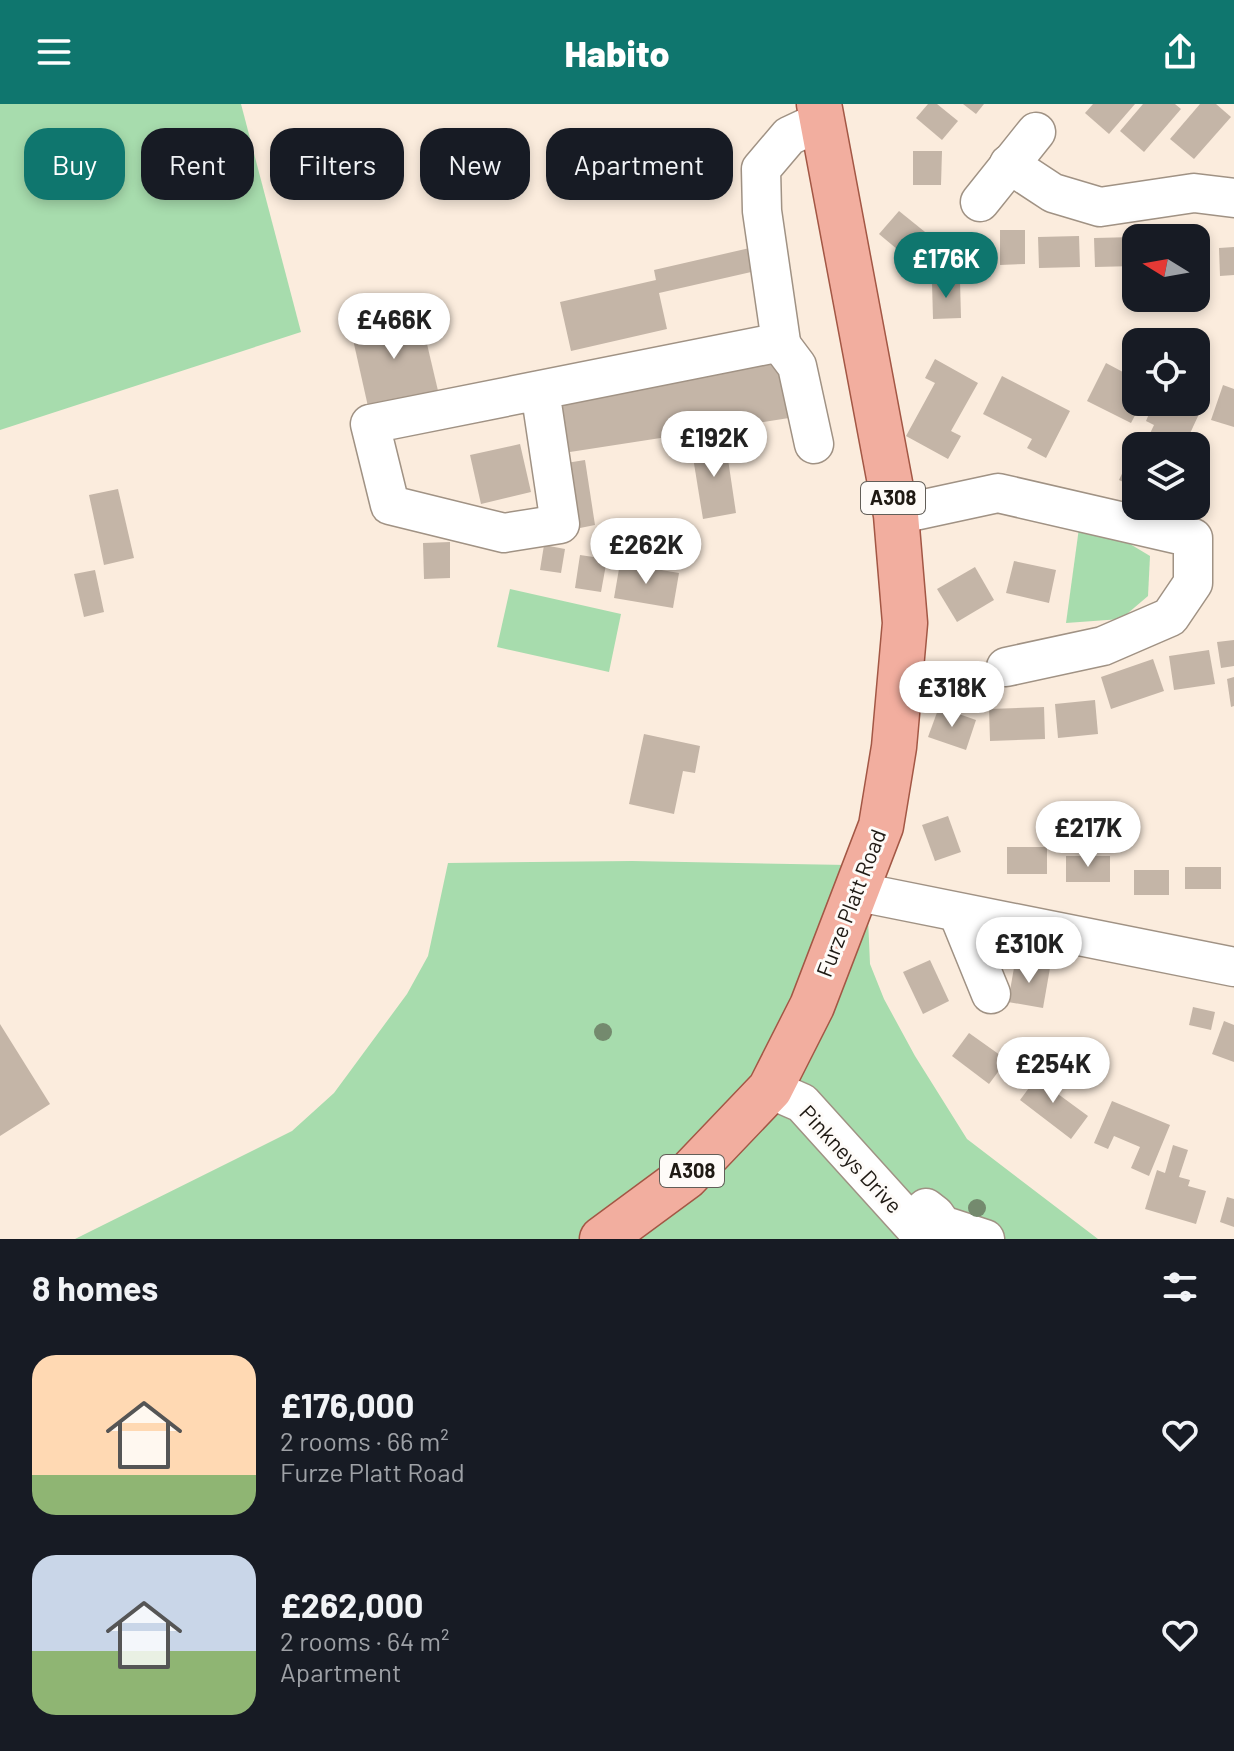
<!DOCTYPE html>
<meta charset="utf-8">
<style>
:root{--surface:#171b24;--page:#242831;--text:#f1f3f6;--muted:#9ea1a6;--accent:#0f766e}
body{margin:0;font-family:Barlow,sans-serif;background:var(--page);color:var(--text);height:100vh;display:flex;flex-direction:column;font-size:30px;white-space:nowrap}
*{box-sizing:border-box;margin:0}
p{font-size:26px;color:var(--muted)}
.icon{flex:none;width:44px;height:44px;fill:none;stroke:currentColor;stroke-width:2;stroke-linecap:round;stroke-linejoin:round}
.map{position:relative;height:1135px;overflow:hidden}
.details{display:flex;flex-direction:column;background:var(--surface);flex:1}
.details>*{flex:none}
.banner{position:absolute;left:24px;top:24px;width:800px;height:72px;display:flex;gap:16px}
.needle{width:52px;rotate:281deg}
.buttons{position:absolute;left:1122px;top:120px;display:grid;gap:16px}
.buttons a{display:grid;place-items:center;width:88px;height:88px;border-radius:16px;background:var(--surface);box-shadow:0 4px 12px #0003;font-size:40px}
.price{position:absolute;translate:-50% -68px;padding:0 18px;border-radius:28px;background:#fff;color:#222;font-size:26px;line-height:52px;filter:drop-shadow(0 2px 4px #0008)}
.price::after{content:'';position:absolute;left:50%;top:48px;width:24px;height:18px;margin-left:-12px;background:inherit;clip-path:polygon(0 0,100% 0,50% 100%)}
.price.on{background:var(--accent);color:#fff}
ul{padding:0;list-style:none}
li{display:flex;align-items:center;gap:24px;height:200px;padding:0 32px}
li span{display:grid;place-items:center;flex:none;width:224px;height:160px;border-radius:24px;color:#555}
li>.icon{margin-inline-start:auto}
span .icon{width:96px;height:96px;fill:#fffc;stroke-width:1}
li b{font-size:34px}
h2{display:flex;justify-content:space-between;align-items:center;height:96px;padding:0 32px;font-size:34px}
.tag{padding:0 28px;border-radius:24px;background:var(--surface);box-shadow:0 4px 12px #0003;font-size:28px;line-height:72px}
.tag.on{background:var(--accent);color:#fff}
header{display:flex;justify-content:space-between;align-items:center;height:104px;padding:0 32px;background:var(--accent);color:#fff;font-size:36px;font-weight:800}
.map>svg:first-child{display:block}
.green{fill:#a7dcad}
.building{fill:#c4b5a7}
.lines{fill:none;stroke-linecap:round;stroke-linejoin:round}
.minor-casing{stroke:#a09284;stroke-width:41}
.major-casing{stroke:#a35745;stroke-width:47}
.minor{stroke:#fff;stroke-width:38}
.major{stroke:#f2ae9f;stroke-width:44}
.tree{fill:#748a6e}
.labels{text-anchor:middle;stroke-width:6;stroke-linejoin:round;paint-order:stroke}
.shield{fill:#fefbf8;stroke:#625e58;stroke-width:2}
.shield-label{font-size:20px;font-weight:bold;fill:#1f1a14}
.street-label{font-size:22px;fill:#1f1a14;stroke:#fefbf8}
</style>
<header><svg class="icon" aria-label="menu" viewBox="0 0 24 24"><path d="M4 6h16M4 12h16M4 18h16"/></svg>Habito<svg class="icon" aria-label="share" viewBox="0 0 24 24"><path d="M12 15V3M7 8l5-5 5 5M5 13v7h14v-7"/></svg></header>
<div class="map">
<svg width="1234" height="1135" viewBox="0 0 1234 1135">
<rect width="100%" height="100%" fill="#fbecdd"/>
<g class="green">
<path d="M0,0h241l60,228 -301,98z"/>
<path d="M1079,424l51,16 20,12 -2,40 -27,23 -55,4z"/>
<path d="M510,485l111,25 -12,58 -112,-25z"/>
<path d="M632,757l216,4 20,53 2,46 14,35 31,57 52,83 131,100h-1023l217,-108 42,-38 73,-99 21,-38 20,-93z"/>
</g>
<g class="building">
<path d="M928,0h9l21,17 -16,19 -26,-22z"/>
<path d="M963,0h21l-8,10z"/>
<path d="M1093,0h42l-26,30 -24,-21z"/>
<path d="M1143,0h32l6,5 -37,43 -24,-21z"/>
<path d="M1200,0h16l15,13 -37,42 -24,-20z"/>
<path d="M913,47h29l-1,34h-28z"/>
<path d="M899,107l31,25 -20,24 -31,-26z"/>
<path d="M1198,124l1,30 -3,1v-21h-39v-9z"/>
<path d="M1000,126h25v34l-25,1z"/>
<path d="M1079,132l1,31 -41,1 -1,-31z"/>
<path d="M1135,133l1,29 -41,1 -1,-29z"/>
<path d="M754,143l6,23 -101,23 8,36 -96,22 -11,-49 96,-22 -2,-10z"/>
<path d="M1234,143v28l-14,1 -1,-28z"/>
<path d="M960,177l1,37 -28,1 -1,-37z"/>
<path d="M419,206l20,85 -70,16 -19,-85z"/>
<path d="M935,255l43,24 -27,48 10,5 -13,23 -42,-23 29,-53 -10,-5z"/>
<path d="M781,258l8,56 -232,36 -8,-56z"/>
<path d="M1106,259l30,16v23h6l-11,21 -44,-22z"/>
<path d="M1002,272l68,35 -24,47 -19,-10 5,-9 -49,-25z"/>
<path d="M1223,281l11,4v38l-23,-7z"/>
<path d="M1154,298h20l25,12 -13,28 -7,-4 -4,8h-31l10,-21 -8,-4z"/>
<path d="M725,335l11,74 -33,6 -12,-74z"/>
<path d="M520,340l11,48 -50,12 -11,-49z"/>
<path d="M1136,340v44l-17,-8z"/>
<path d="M585,356l10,65 -25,5 -10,-66z"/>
<path d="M118,385l16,69 -30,7 -15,-70z"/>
<path d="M450,438v36l-26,1 -1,-36z"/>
<path d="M544,441l21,4 -4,24 -21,-3z"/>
<path d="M580,451l27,4 -6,33 -26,-4z"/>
<path d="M1014,457l42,9 -7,33 -43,-10z"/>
<path d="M620,459l59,10 -6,35 -59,-10z"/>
<path d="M975,463l19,33 -37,22 -20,-33z"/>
<path d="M95,466l9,42 -20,5 -10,-43z"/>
<path d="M1234,536v26l-13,2 -4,-26z"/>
<path d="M1209,546l6,34 -41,6 -5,-34z"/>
<path d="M1153,555l11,32 -53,18 -10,-32z"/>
<path d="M1234,573v29l-3,1 -4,-28z"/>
<path d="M1095,596l3,34 -40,4 -3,-34z"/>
<path d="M939,603l37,13 -10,30 -38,-13z"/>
<path d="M1044,603l1,32 -55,2 -1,-32z"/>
<path d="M644,630l56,12 -5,27 -12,-2 -9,43 -45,-10z"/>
<path d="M948,712l13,36 -26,9 -13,-36z"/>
<rect x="1007" y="743" width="40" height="27"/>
<rect x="1066" y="752" width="44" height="26"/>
<rect x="1185" y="763" width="36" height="22"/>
<rect x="1134" y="766" width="35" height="25"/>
<path d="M930,856l19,41 -26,13 -20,-42z"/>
<path d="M1015,858l35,6 -7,40 -35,-6z"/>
<path d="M1193,903l22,5 -4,18 -22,-5z"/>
<path d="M1224,917l10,4v37l-22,-8z"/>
<path d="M0,920l50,80 -50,32z"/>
<path d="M969,929l38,27 -18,24 -37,-28z"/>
<path d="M1043,965l21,16 -6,9 30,22 -17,23 -51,-39z"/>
<path d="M1112,997l58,24 -21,51 -18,-8 9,-21 -26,-11 -6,13 -14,-6z"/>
<path d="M1173,1041l15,5 -9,27 11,3 -2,6 18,5 -10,33 -51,-15 12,-39 8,3z"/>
<path d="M1227,1093l7,2v28l-14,-5z"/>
</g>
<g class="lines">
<g class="minor-casing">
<g id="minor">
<path d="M1009,60l44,29 47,14 94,-14 40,5"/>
<path d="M980,98l56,-70"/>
<path d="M779,238l18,24 17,78"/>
<path d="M540,286l20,134 -56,9 -114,-28 -20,-81 411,-82 -19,-131 -1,-42 28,-33 32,-15"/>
<path d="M896,411l102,-22 195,45v45l-23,34 -67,29 -97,21"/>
<path d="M854,787l380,76"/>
<path d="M958,809l33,81"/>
<path d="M770,985l32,14 123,136"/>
<path d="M911,1118l15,-14 9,7 7,10 43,14"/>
</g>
</g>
<g class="major-casing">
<path id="major" d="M602,1135l84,-62 84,-88 42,-83 69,-180 13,-79 11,-124 -9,-108 -77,-411"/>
</g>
<use href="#minor" class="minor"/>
<use href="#major" class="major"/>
</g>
<g class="tree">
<circle cx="603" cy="928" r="9"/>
<circle cx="977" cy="1104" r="9"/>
</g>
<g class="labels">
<g class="shield">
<rect x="861" y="378" width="64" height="32" rx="6"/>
<rect x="660" y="1051" width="64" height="32" rx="6"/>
</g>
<g class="shield-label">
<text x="893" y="401">A308</text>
<text x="692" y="1074">A308</text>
</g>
<g class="street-label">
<text transform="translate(851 799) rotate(-69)" y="8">Furze Platt Road</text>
<text transform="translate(851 1055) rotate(47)" y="8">Pinkneys Drive</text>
</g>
</g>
</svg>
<div class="buttons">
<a><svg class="needle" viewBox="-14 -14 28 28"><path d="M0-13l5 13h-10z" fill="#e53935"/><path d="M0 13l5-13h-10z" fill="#9ea1a6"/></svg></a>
<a><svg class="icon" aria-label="locate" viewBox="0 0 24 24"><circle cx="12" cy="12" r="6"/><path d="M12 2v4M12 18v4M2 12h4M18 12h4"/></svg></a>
<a><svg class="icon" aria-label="layers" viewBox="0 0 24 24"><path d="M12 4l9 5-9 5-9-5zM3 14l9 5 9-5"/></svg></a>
</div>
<b class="price on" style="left:946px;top:196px">£176K</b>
<b class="price" style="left:394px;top:257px">£466K</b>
<b class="price" style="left:714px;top:375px">£192K</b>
<b class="price" style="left:646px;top:482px">£262K</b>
<b class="price" style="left:952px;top:625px">£318K</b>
<b class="price" style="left:1088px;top:765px">£217K</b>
<b class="price" style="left:1029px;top:881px">£310K</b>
<b class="price" style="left:1053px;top:1001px">£254K</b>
<div class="banner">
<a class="tag on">Buy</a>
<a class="tag">Rent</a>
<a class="tag">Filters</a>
<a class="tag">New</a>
<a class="tag">Apartment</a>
</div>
</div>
<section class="details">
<h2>8 homes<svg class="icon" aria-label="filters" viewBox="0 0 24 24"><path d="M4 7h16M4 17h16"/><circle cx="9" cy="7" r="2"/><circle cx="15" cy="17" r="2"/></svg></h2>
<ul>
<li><span style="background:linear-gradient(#ffd9b3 75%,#8fb573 0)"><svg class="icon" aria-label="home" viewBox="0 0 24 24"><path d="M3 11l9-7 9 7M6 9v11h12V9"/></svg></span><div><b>£176,000</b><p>2 rooms · 66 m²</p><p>Furze Platt Road</p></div><svg class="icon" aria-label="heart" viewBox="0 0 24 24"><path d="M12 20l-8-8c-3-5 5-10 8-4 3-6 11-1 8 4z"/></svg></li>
<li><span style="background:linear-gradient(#c9d6e8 60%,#8fb573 0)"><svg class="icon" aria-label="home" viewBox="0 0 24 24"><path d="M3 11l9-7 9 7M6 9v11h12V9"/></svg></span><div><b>£262,000</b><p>2 rooms · 64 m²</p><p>Apartment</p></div><svg class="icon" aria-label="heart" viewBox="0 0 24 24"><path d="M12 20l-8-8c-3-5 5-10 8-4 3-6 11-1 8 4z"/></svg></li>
</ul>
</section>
